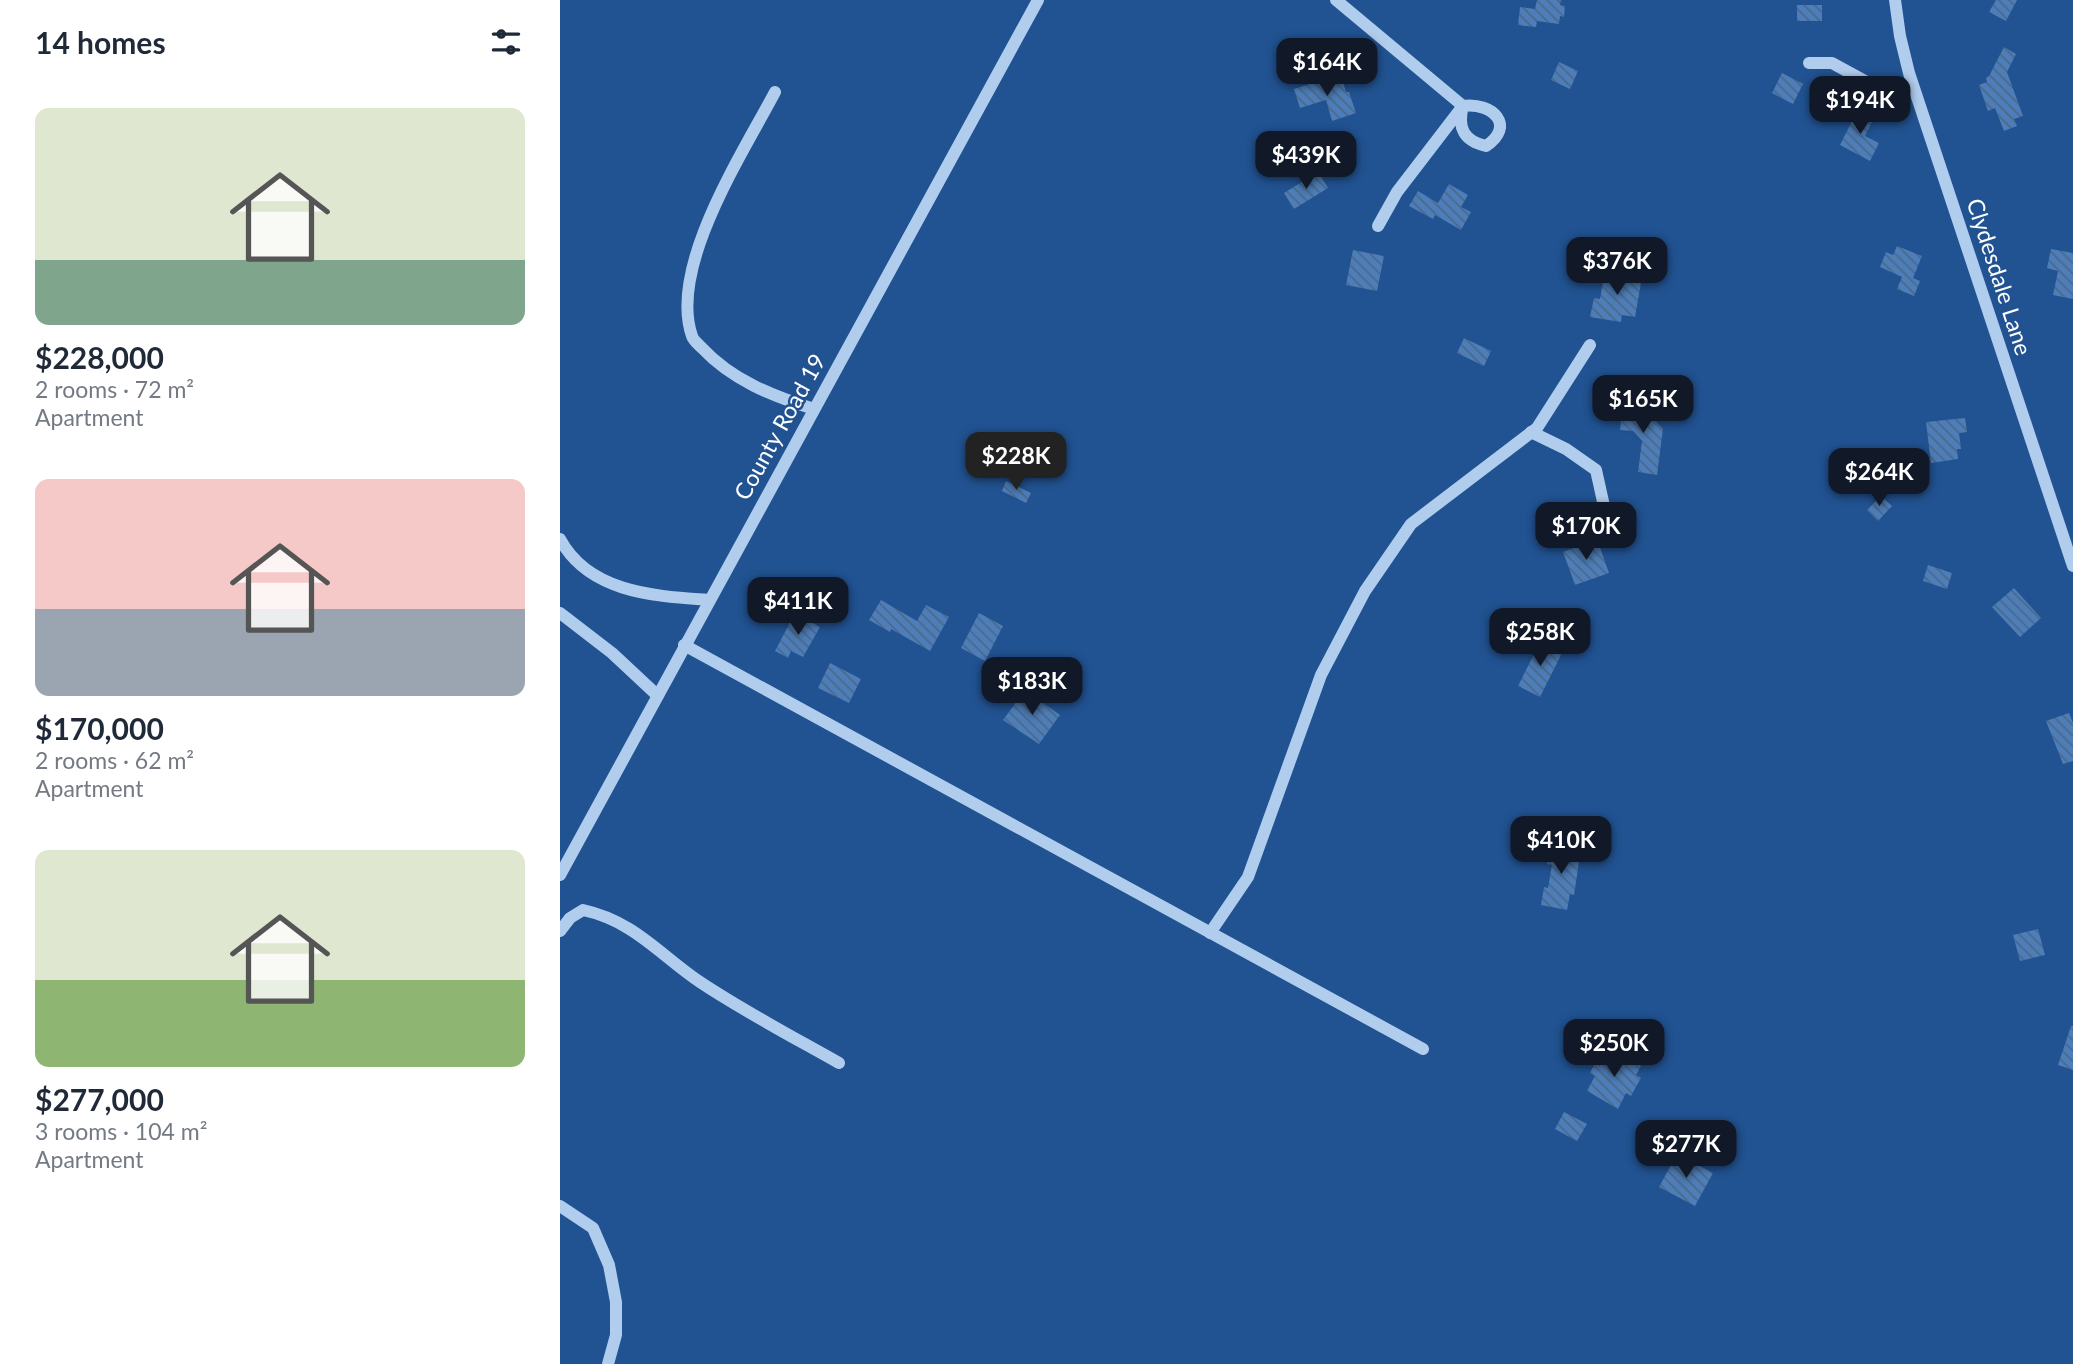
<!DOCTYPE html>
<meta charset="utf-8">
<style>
:root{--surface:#fff;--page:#f6f6f7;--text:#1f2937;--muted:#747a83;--accent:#111827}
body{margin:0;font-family:Lato,sans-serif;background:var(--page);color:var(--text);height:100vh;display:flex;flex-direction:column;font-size:26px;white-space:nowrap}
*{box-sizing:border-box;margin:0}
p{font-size:23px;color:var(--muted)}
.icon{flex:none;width:38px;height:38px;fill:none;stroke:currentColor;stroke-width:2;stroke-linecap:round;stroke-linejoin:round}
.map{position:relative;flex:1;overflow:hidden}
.panel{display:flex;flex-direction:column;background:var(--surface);width:560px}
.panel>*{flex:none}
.price{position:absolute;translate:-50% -60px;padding:0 16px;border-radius:14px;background:var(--accent);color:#fff;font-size:23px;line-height:46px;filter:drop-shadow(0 2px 4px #0008)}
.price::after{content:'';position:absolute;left:50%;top:42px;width:21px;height:16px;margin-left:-10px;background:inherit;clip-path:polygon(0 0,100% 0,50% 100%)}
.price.selected{background:#222;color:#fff}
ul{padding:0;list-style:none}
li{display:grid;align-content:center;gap:14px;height:371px;padding:0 35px}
li span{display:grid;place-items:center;height:217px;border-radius:14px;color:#555}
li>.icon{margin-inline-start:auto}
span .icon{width:126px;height:126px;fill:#fffc;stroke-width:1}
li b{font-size:30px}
h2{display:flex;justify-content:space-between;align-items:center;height:84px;padding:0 35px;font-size:30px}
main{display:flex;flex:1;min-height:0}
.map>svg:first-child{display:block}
.building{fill:url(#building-back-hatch)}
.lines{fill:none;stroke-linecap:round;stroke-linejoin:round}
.minor{stroke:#b1cded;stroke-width:12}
.labels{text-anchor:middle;stroke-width:5;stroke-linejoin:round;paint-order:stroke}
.street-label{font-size:23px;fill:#fff;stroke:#215291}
</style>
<main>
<section class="panel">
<h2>14 homes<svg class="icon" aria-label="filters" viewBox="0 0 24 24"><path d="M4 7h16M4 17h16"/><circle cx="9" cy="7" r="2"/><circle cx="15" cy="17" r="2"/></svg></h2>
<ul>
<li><span style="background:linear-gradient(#dfe7d0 70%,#7fa58c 0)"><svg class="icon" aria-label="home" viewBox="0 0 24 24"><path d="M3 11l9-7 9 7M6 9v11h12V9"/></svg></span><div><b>$228,000</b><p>2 rooms · 72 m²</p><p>Apartment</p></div></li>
<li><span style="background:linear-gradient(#f6c9c9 60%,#9aa5b1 0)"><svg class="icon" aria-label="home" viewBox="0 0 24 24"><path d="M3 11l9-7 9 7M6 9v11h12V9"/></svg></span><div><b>$170,000</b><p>2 rooms · 62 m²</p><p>Apartment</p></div></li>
<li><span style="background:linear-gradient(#dfe7d0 60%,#8fb573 0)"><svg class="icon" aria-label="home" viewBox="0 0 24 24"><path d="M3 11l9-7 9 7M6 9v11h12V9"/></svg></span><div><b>$277,000</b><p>3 rooms · 104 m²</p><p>Apartment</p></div></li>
</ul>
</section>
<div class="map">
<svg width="1513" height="1364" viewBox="0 0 1513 1364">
<defs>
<pattern id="building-back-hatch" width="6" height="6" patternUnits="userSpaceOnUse" patternTransform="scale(1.75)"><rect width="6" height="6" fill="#4d7eb9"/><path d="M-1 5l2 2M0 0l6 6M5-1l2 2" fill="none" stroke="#4d6888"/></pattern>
</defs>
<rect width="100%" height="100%" fill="#215291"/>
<g class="building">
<path d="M977,0h24l-1,5 5,1 -1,11 -4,-1 -1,8 -22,-3 -1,6 -18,-2 2,-18 15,2z"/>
<path d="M1436,0h21l-11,21 -17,-9z"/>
<rect x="1237" y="5" width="25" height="16"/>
<path d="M1444,47l12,7 -9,18 16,44 -9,3 3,7 -13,5 -9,-23 -7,3 -9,-26 8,-3 -1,-4 3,-2z"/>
<path d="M999,62l19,9 -8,18 -19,-9z"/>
<path d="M1222,73l21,11 -10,20 -21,-11z"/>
<path d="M771,77l3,8 9,-3 3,10h3l7,21 -24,8 -6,-21 -26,8 -6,-19z"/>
<path d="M1298,109l16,9 -9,18 14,7 -9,18 -30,-16z"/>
<path d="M758,172l10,16 -34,21 -10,-16z"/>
<path d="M889,184l19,11 -7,12 10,5 -10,18 -26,-15 -2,4 -24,-13 9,-15 20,12z"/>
<path d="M1337,246l25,10 -9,22 7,3 -6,15 -17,-7 5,-12 -22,-10 6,-15 7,3z"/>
<path d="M1491,249l22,4v46l-20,-4 5,-24 -11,-3z"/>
<path d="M793,250l31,6 -7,35 -31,-6z"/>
<path d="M1045,270l37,7 -7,40 -13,-2 -1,7 -31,-5 4,-19 6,1z"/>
<path d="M904,338l27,13 -7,15 -27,-13z"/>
<path d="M1074,399l29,30 -6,46 -19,-3 4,-31 -9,-10 -13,-1 1,-8 -6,-6z"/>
<path d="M1405,418l2,14 -8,1 2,16h-4l1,10 -27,4 -5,-41z"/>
<path d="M446,481l25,12 -5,10 -24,-12z"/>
<path d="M1321,496l11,10 -14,15 -11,-11z"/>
<path d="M1037,539l12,34 -34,12 -12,-33z"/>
<path d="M1368,565l24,8 -5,16 -24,-8z"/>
<path d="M1454,588l27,30 -21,19 -28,-30z"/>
<path d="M321,600l36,21 9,-16 23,12 -19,34 -39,-22 -1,3 -21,-12z"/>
<path d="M235,613l25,14 -17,30 -12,-6 -3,7 -13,-7z"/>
<path d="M419,613l24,13 -18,35 -24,-13z"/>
<path d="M981,640l22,11 -23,46 -22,-11z"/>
<path d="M270,663l31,16 -12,24 -31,-15z"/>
<path d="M465,690l35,25 -21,29 -36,-24z"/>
<path d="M1509,713l4,10v38l-10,3 -17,-43z"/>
<path d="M990,844l31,5 -7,46 -4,-1 -3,16 -26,-5 3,-18 4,1 4,-23 -5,-1z"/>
<path d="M1478,929l7,26 -25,6 -7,-26z"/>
<path d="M1511,1026h2v44l-15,-5z"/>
<path d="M1050,1048l31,18 -5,9 5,3 -10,18 -5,-3 -8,16 -31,-18 8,-15 -5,-3 5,-10 5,3z"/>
<path d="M1004,1112l23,12 -10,17 -22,-12z"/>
<path d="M1117,1154l36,19 -18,33 -36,-19z"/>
</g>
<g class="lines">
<g class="minor">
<path d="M776,0l127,106"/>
<path d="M1335,0l5,36 9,37 164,493"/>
<path d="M1249,63h23l55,30 27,-4"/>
<path d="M215,92c-32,61 -107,175 -83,244 1,4 6,8 10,12 30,32 70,48 112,61"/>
<path d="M818,226l19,-34 66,-86c30,-4 53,20 23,40 -22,-5 -29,-18 -23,-40"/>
<path d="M971,432l35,17 30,21 16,72"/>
<path d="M0,539c29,54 95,57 149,61"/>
<path d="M0,613l52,40 45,42"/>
<path d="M124,645l739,404"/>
<path d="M0,875l478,-875"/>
<path d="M0,931l10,-13 13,-8c51,11 77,45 117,72 45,30 93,55 139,81"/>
<path d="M650,933l38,-56 73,-202 44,-84 46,-67 126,-96 53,-83"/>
<path d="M0,1206l33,22 16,37 7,37v33l-8,29"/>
</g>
</g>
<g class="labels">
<g class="street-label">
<text transform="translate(1439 277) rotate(72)" y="8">Clydesdale Lane</text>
<text transform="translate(220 427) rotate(-61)" y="8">County Road 19</text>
</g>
</g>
</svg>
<b class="price" style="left:767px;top:98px">$164K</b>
<b class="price" style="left:1300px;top:136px">$194K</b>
<b class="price" style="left:746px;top:191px">$439K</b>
<b class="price" style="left:1057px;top:297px">$376K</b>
<b class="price" style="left:1083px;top:435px">$165K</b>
<b class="price selected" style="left:456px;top:492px">$228K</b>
<b class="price" style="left:1319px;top:508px">$264K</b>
<b class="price" style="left:1026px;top:562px">$170K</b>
<b class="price" style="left:238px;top:637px">$411K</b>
<b class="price" style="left:980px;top:668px">$258K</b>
<b class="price" style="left:472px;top:717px">$183K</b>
<b class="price" style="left:1001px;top:876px">$410K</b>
<b class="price" style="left:1054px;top:1079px">$250K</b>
<b class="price" style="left:1126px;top:1180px">$277K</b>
</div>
</main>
